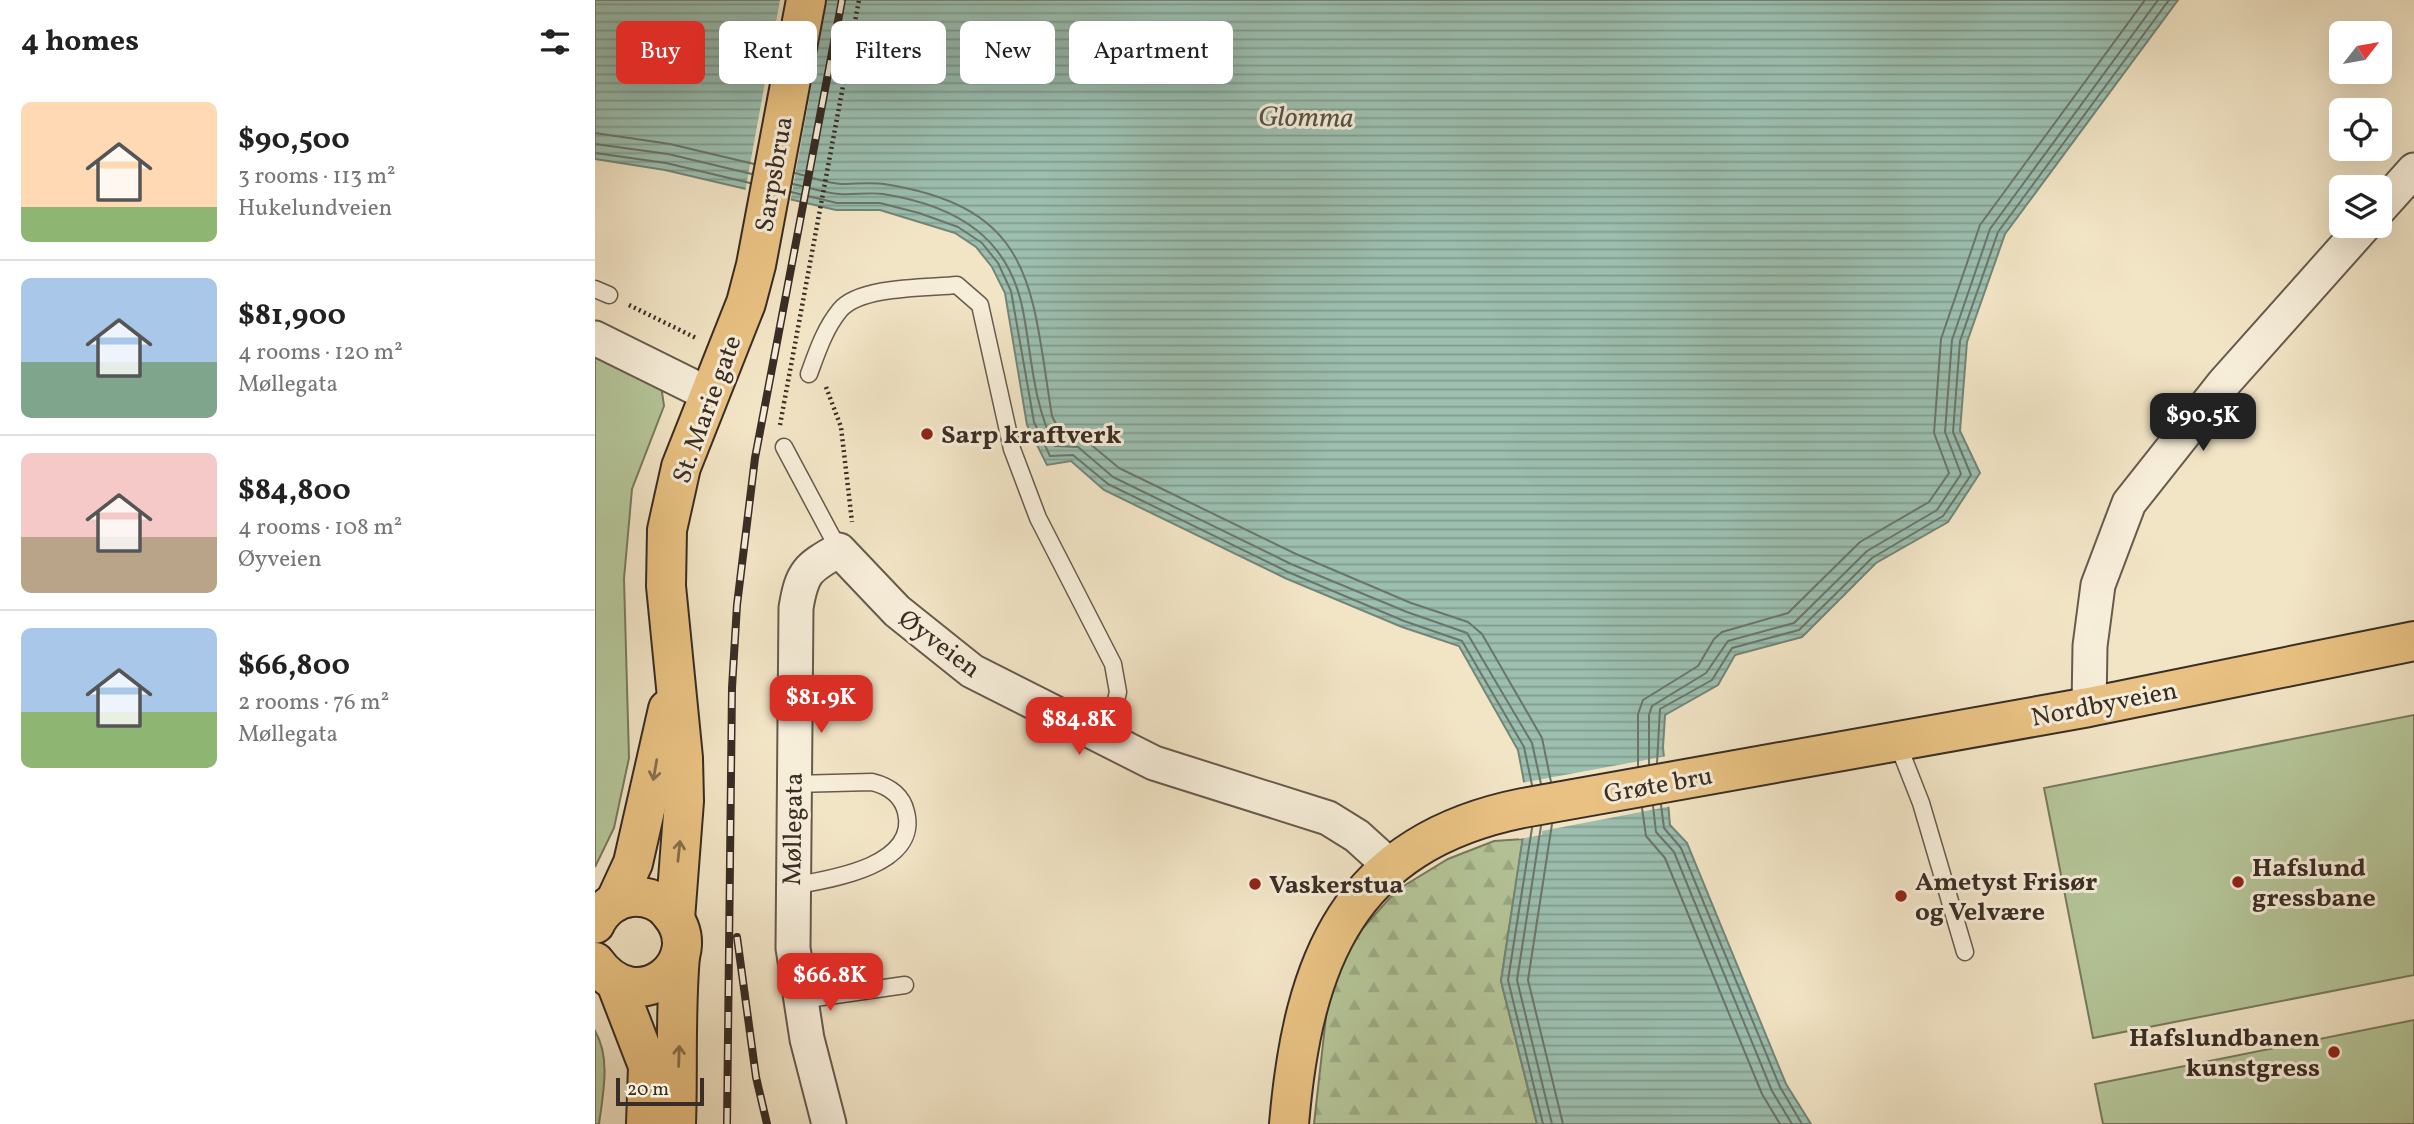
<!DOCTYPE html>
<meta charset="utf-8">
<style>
:root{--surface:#fff;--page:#f2f2f2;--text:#222;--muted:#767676;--line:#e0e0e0;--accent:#d93025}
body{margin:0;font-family:Vollkorn,serif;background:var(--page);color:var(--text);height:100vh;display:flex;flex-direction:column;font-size:26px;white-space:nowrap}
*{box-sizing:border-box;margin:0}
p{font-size:23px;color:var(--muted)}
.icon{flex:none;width:38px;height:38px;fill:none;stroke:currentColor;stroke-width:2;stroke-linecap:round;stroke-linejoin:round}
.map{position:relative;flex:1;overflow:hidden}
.details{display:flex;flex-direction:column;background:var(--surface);width:595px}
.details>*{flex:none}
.top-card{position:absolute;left:21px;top:21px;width:665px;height:63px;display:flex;gap:14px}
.needle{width:46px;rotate:59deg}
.controls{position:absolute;left:1734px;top:21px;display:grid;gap:14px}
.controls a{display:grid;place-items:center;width:63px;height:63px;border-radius:10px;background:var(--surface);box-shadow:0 7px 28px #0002;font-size:35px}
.scale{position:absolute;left:21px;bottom:18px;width:88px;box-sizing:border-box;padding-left:7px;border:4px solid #392d25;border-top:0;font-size:19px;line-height:24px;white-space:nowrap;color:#392d25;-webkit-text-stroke:5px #f7eeda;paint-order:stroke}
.price{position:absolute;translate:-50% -60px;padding:0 16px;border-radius:14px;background:var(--accent);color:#fff;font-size:23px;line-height:46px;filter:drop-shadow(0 2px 4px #0008)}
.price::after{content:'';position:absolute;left:50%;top:42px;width:21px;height:16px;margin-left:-10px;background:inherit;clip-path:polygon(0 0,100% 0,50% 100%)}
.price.current{background:#222;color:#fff}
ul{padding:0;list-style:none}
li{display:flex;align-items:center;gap:21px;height:175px;padding:0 21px}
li+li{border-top:2px solid var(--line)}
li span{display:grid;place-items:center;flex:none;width:196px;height:140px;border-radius:10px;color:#555}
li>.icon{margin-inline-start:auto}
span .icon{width:84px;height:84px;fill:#fffc;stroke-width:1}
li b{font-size:30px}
h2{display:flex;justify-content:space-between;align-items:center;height:84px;padding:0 21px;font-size:30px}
.chip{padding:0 24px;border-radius:10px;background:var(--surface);box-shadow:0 7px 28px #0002;font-size:24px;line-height:63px}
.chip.current{background:var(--accent);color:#fff}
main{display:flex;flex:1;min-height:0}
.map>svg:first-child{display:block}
.green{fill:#b5c699;stroke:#777a5f;stroke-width:2}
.forest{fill:url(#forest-firs);stroke:#777a5f;stroke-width:2}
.water{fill:url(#water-rules);stroke:#748578;stroke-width:2}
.pier{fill:#f2e5c6}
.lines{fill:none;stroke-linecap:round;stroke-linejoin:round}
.shore{stroke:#6a766a;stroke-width:2}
.service-casing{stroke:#675b4d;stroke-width:19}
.minor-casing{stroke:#675b4d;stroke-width:37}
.primary-casing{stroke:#392d25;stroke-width:42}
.trunk-casing{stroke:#392d25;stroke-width:42}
.path{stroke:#392d25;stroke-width:4.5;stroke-dasharray:2 3.5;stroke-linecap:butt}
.service{stroke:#f7eeda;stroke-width:16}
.minor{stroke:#f7eeda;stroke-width:33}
.primary{stroke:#e9c283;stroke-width:38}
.trunk{stroke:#e9c283;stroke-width:38}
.rail-casing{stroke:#392d25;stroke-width:8}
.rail{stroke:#f7eeda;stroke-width:5;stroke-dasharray:16;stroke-linecap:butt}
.path-bridge{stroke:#392d25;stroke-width:4.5;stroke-dasharray:2 3.5;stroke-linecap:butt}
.oneway{stroke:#88704f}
.poi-dot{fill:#8f2418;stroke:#f7eeda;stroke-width:2.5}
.labels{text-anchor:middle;stroke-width:6;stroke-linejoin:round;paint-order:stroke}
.street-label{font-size:26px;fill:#392d25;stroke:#f7eeda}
.poi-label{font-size:26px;font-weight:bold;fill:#392d25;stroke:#f7eeda;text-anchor:start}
.water-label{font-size:28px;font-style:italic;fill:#525248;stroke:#f7eeda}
</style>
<main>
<section class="details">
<h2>4 homes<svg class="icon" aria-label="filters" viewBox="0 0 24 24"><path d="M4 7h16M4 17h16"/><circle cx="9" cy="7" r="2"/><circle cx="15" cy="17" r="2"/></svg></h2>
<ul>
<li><span style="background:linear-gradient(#ffd9b3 75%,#8fb573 0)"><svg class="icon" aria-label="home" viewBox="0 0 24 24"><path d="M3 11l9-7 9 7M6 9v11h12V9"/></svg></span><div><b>$90,500</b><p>3 rooms · 113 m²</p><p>Hukelundveien</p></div></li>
<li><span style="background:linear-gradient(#a9c7e8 60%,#7fa58c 0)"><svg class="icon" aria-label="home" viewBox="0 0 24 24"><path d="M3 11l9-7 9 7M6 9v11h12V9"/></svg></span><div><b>$81,900</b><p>4 rooms · 120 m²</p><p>Møllegata</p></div></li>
<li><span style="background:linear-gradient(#f6c9c9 60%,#b9a48a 0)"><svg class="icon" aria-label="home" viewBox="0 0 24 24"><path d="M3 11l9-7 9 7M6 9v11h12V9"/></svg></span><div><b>$84,800</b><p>4 rooms · 108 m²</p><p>Øyveien</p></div></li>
<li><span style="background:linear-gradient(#a9c7e8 60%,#8fb573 0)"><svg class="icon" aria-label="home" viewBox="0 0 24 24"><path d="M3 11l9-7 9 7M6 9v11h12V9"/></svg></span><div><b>$66,800</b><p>2 rooms · 76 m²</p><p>Møllegata</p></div></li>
</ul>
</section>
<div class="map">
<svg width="1819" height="1124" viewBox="0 0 1819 1124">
<defs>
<pattern id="forest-firs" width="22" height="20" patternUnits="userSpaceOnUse" patternTransform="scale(1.75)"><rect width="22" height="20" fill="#b5c699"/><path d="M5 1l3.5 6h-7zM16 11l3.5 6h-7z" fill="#9caa84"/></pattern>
<pattern id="water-rules" width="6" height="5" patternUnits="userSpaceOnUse" patternTransform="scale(1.75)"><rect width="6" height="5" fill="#9cbfb0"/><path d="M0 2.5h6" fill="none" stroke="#809c8f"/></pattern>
</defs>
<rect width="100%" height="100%" fill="#f2e5c6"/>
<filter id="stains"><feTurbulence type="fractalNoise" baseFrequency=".00286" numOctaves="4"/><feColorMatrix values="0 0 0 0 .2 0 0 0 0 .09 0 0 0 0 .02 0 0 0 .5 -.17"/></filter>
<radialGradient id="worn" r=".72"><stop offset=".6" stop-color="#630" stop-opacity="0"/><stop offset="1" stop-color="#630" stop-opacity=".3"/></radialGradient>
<g class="green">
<path d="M0,355l34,19 32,11 3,21 -32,83 -8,90 5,179 -15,70 -19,39z"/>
<path d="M1819,715v260l-321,63 -49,-250z"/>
<path d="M1819,1020v104h-311l-8,-40z"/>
<path d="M0,1031c16,27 8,63 4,93h-4z"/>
</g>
<path class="forest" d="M928,839l-22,142 36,143h-223l16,-143 33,-53 34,-38 51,-31 46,-18z"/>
<path class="water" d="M0,0h1583l-173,234 -38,108 -7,89 20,42 -32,49 -72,41 -74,74 -67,18 -17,30 -53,30 -2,32 7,78 17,18 99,241 25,40h-274l-36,-143 27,-178 -10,-53 -59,-104 -57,-19 -117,-49 -181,-88 -33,-29 -24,4 -20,-40 -22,-132 -13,-26 -16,-20 -21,-14 -75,-23h-44l-171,-40 -70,-11z"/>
<g class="pier">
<path d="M185,0h47l-37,203 -45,-11z"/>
<path d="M1072,756l5,50 -130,25v4l-23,4 6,-36 -4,-20z"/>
</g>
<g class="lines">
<g class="shore">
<path d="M0,133l75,11 84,20"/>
<path d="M0,144l73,10 84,20"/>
<path d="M0,153l71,10 84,20"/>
<path d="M200,173c15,4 31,10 46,11 15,0 29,-2 43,0 153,24 147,105 168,232l9,18 22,4 36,30 177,86 115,49 57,19 14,12 60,104 9,44"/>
<path d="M198,184c15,3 31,9 47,10 14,1 29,-2 43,0 75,12 128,44 141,122 8,44 10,91 31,130l23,1 35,30 178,87 116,48 60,21 65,110 9,41"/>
<path d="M196,192l46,11h43l39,10 39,14 24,16 16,20 13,28 23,131 16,34 23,-1 35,29 180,88 116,49 58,20 62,106 8,38"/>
<path d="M1062,763l3,-54 52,-29 20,-32 67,-18 73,-72 71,-42 28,-41 -18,-43 7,-91 38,-109 171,-232"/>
<path d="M1054,764v-49l3,-9 54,-33 22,-32 66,-18 73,-72 70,-41 24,-36 -16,-42 7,-92 38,-111 168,-229"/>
<path d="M1043,766v-52l5,-14 55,-34 16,-27 8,-7 66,-19 72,-71 69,-40 20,-29 -15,-40 7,-94 39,-114 165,-225"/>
<path d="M1066,805l3,23 17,20 99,239 22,37"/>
<path d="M1058,806l3,26 18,20 98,239 20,33"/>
<path d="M1047,808l4,28 19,22 97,236 18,30"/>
<path d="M957,824l-24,156 35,144"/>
<path d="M946,826l-24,154 35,144"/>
<path d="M937,828l-24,152 35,144"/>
</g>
<g class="service-casing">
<g id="service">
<path d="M0,289l14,6"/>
<path d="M214,374c8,-22 16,-46 31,-64 20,-24 86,-22 117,-25l23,20 32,144 26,69 75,146 5,28 -12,49"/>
<path d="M189,447l55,103"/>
<path d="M1302,742l24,61 44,149"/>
<path d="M196,886c35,-6 129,-19 115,-74 -4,-17 -18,-26 -34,-30l-79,2"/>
<path d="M206,1000l104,-15"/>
</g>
</g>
<g class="minor-casing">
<g id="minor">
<path d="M1785,208l34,-38"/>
<path d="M0,338l115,57"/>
<path d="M1494,707l1,-61 8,-61 31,-82 95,-120 140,-157"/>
<path d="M234,1124l-22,-85 -14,-91 3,-340c6,-36 11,-40 43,-58l58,61 75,60 182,92 174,55 29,18 33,30"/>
</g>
</g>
<g class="primary-casing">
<g id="primary">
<path d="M20,902l18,-39 35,-154"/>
<path d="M80,919l9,-118 -1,-43 -17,-172 1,-56 14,-63 65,-164 10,-38 50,-265"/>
<path d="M694,1124c14,-163 59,-281 234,-316l566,-101 325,-66"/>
</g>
</g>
<g class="trunk-casing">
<g id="trunk">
<path d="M0,924c7,-15 21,-26 37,-27 15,-1 29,4 38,16 41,48 -33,109 -75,49"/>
<path d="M21,983l32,83 -2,58"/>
<path d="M81,1124c2,-56 -1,-112 4,-168"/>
</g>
</g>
<g class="path">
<path d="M34,305l67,33"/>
<path d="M231,387l15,40 11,95"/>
<path d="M185,425l4,-22"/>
</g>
<use href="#service" class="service"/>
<use href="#minor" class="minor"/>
<use href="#primary" class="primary"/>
<use href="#trunk" class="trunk"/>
<g class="rail-casing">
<g id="rail">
<path d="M142,937l19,140 11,47"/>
<path d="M132,1124l5,-436 5,-83 18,-147 87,-458"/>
</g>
</g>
<use href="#rail" class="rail"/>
<path class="path-bridge" d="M189,403l75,-403"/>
</g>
<defs><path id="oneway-shaft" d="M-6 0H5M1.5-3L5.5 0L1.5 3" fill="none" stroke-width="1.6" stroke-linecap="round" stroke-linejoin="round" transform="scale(1.75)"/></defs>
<g class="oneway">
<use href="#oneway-shaft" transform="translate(60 770) rotate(100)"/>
<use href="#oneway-shaft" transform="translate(84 851) rotate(-84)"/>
<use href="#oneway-shaft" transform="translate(84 1056) rotate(-88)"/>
</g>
<g class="poi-dot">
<circle cx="332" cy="434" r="7"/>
<circle cx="1643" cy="882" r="7"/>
<circle cx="660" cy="884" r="7"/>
<circle cx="1306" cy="896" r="7"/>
<circle cx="1739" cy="1052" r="7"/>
</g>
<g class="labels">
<g class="street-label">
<text transform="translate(178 174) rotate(-80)" y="9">Sarpsbrua</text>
<text transform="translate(111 409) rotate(-70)" y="9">St. Marie gate</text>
<text transform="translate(345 643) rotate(37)" y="9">Øyveien</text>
<text transform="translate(1509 703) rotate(-11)" y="9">Nordbyveien</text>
<text transform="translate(1063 784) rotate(-10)" y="9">Grøte bru</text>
<text transform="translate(197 829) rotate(-89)" y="9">Møllegata</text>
</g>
<g class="poi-label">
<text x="346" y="443">Sarp kraftverk</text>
<text x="1657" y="876">Hafslund<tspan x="1657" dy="30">gressbane</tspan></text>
<text x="1320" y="890">Ametyst Frisør<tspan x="1320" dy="30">og Velvære</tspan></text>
<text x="674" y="893">Vaskerstua</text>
<text x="1725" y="1046" text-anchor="end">Hafslundbanen<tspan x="1725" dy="30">kunstgress</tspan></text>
</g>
<g class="water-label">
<text transform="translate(711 116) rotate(1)" y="10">Glomma</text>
</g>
</g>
<rect width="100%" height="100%" filter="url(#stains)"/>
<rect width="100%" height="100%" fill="url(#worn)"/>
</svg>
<div class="controls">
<a><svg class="needle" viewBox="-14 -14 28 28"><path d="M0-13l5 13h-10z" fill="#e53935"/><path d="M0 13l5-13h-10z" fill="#767676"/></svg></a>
<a><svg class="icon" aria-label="locate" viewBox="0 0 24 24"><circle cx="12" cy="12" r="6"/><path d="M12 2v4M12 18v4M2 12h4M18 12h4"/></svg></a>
<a><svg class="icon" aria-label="layers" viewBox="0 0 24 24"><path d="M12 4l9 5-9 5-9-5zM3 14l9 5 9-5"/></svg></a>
</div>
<div class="scale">20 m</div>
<b class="price current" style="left:1608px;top:453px">$90.5K</b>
<b class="price" style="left:226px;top:735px">$81.9K</b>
<b class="price" style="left:484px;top:757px">$84.8K</b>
<b class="price" style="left:235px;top:1013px">$66.8K</b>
<div class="top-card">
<a class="chip current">Buy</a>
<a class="chip">Rent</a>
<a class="chip">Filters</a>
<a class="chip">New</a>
<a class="chip">Apartment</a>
</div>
</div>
</main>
